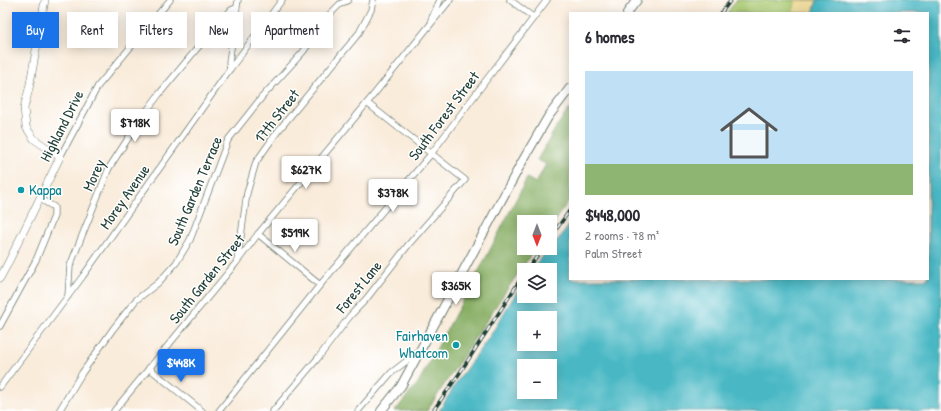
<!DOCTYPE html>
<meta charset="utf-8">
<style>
:root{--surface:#fff;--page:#f7f7f7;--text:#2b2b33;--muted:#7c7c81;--accent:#1a73e8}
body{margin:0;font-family:"Patrick Hand",sans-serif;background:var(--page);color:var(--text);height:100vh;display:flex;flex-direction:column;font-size:15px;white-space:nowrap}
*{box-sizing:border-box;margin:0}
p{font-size:13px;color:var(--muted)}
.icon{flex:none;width:22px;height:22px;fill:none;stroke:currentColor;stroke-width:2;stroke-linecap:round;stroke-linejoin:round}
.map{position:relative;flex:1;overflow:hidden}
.drawer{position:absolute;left:569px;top:12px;width:360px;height:268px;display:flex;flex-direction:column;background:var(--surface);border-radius:0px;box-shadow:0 2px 10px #0003}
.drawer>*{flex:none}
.hud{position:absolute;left:12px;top:12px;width:380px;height:36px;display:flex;gap:8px}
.needle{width:26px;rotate:180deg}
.controls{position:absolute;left:517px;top:215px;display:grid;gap:8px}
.controls a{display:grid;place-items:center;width:40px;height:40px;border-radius:0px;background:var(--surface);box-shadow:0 2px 10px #0003;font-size:20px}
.price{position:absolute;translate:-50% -34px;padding:0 9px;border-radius:4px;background:#fff;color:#222;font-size:13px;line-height:26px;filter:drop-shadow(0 1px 2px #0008)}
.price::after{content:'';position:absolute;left:50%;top:24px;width:12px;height:9px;margin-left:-6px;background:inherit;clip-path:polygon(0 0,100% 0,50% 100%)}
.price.active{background:var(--accent);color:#fff}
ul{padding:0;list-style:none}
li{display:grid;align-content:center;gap:8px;height:212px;padding:0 16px}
li span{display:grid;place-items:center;height:124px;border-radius:0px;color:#555}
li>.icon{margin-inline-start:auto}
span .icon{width:72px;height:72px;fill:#fffc;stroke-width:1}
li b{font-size:17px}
h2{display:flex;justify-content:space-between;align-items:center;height:48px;padding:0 16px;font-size:17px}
.tag{padding:0 14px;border-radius:0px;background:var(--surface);box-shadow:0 2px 10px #0003;font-size:14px;line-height:36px}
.tag.active{background:var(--accent);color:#fff}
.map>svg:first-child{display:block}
.green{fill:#abcb73;stroke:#658454}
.forest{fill:#88af65;stroke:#54764c}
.sand{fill:#eeda9e;stroke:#868c69}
.water{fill:#4ab8c4;stroke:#347a7c;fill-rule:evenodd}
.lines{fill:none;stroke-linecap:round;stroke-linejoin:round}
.minor-casing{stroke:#6b7a6e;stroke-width:7}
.tertiary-casing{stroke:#6b7a6e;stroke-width:8}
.secondary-casing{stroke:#6b7a6e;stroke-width:10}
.minor{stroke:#fff;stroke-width:5.5}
.tertiary{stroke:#fff;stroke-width:7}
.secondary{stroke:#fff;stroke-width:8}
.rail-casing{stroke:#1f3d34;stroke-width:3.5}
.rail{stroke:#fff;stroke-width:2;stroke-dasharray:6;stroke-linecap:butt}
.culture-dot{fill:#0f9aa8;stroke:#fff;stroke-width:1.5}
.labels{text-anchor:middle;stroke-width:3;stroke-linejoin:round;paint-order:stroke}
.street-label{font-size:15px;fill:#1f3d34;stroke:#fff}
.culture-label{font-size:15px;fill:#0d838f;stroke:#fff;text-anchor:start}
</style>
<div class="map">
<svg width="941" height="411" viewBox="0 0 941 411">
<rect width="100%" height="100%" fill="#fff"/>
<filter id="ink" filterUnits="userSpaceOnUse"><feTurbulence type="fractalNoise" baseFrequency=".025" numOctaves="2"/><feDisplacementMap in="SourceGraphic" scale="8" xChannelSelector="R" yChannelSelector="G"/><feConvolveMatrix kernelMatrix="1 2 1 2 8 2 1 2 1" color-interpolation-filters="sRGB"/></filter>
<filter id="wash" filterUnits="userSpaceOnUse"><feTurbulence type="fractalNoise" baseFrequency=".012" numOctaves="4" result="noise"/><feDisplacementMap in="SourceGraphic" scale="16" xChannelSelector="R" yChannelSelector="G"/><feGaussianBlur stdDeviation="0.9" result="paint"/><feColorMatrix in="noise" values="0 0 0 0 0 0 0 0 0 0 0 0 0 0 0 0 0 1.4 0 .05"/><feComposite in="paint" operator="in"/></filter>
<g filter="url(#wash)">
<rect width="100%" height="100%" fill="#f9ecdb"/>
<path class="green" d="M737,0h80l-4,13h-86z"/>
<path class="forest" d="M570,108v91l-20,28v-5h-26v26h12l-28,40 -81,123h-32l23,-28 72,-133 37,-72 9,5 10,-19 -9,-4 20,-34z"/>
<path class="sand" d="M795,0h34l-3,13h-33z"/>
<path class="water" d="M817,0h124v411h-502l21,-34 30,-41 34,-56v16h26v-26h-20l32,-35 8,-11v55h358v-266h-115zM524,318h26v26h-26zM524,366h26v26h-26z"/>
</g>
<g filter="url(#ink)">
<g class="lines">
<g class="minor-casing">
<g id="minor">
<path d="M510,0l23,17"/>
<path d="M431,20l9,-20"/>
<path d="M230,69l-1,-7 9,-62"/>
<path d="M60,157l38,-71 72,-86"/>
<path d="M258,234l62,51"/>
<path d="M237,261l4,-25 6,-43 9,-31 22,-31 81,-98 12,-23 2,-10"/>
<path d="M68,296l2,-30 39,-98 31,-48 20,-27 40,-48 31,-35 5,-2"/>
<path d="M0,326l36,-66 18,-44v-9l-14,-8"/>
<path d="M149,368l53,43"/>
<path d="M0,387l83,-111 147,-207 52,-69"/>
<path d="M59,411l23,-38 31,-44 23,-29 22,-17 18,-20 14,-23 38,-100 34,-43 41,-45 26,-37 11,-11 8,-4"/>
<path d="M114,411l122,-148 22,-29 109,-131 83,-103"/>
<path d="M219,411l101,-126 111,-131 53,-71 63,-83"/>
<path d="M273,411l45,-53 32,-42 17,-18 42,-54 56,-64 -98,-77"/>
<path d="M358,411l33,-38 26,-20"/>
</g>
</g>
<g class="tertiary-casing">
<path id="tertiary" d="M0,278l7,-13 53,-108 -26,-18 -8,-12 -2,-19 5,-19 16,-89"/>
</g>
<g class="secondary-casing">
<g id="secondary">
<path d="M627,13l10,-13"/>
<path d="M381,411l20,-25 121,-224 26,-45 22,-29"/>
</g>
</g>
<use href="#minor" class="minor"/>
<use href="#tertiary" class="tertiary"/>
<use href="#secondary" class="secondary"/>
<g class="rail-casing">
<g id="rail">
<path d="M721,13l10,-13"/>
<path d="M550,238l20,-28"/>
<path d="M527,270l16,-22"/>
<path d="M433,411l26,-37 65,-100"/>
</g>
</g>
<use href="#rail" class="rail"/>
</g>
</g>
<g class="culture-dot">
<circle cx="21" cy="190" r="4"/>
<circle cx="456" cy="345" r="4"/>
</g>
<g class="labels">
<g class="street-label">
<text transform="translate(277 116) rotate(-52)" y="5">17th Street</text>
<text transform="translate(444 116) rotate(-53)" y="5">South Forest Street</text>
<text transform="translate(62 126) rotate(-63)" y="5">Highland Drive</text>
<text transform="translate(94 175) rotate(-66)" y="5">Morey</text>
<text transform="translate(195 191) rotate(-67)" y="5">South Garden Terrace</text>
<text transform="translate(125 197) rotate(-55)" y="5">Morey Avenue</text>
<text transform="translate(207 279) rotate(-51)" y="5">South Garden Street</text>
<text transform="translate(359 287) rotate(-51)" y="5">Forest Lane</text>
</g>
<g class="culture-label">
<text x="29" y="195">Kappa</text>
<text x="448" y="341" text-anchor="end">Fairhaven<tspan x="448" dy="17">Whatcom</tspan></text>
</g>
</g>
</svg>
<div class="controls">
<a><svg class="needle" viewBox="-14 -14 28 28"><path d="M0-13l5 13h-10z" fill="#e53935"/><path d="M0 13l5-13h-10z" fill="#7c7c81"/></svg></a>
<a><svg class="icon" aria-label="layers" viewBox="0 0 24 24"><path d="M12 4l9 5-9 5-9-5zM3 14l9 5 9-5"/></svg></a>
<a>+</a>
<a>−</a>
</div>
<b class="price" style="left:135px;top:143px">$718K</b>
<b class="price" style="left:306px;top:190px">$627K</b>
<b class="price" style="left:393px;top:213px">$378K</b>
<b class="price" style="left:295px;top:253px">$519K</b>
<b class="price" style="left:456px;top:306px">$365K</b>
<b class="price active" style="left:181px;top:383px">$448K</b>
<div class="hud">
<a class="tag active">Buy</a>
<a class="tag">Rent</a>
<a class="tag">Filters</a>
<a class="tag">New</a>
<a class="tag">Apartment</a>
</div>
<section class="drawer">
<h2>6 homes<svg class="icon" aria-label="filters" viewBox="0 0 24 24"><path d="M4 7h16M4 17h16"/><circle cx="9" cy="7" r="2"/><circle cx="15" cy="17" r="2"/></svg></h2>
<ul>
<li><span style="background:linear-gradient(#bfe0f5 75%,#8fb573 0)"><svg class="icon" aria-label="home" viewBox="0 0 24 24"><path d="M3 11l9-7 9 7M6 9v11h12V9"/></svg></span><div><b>$448,000</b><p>2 rooms · 78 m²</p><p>Palm Street</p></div></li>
</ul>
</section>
</div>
